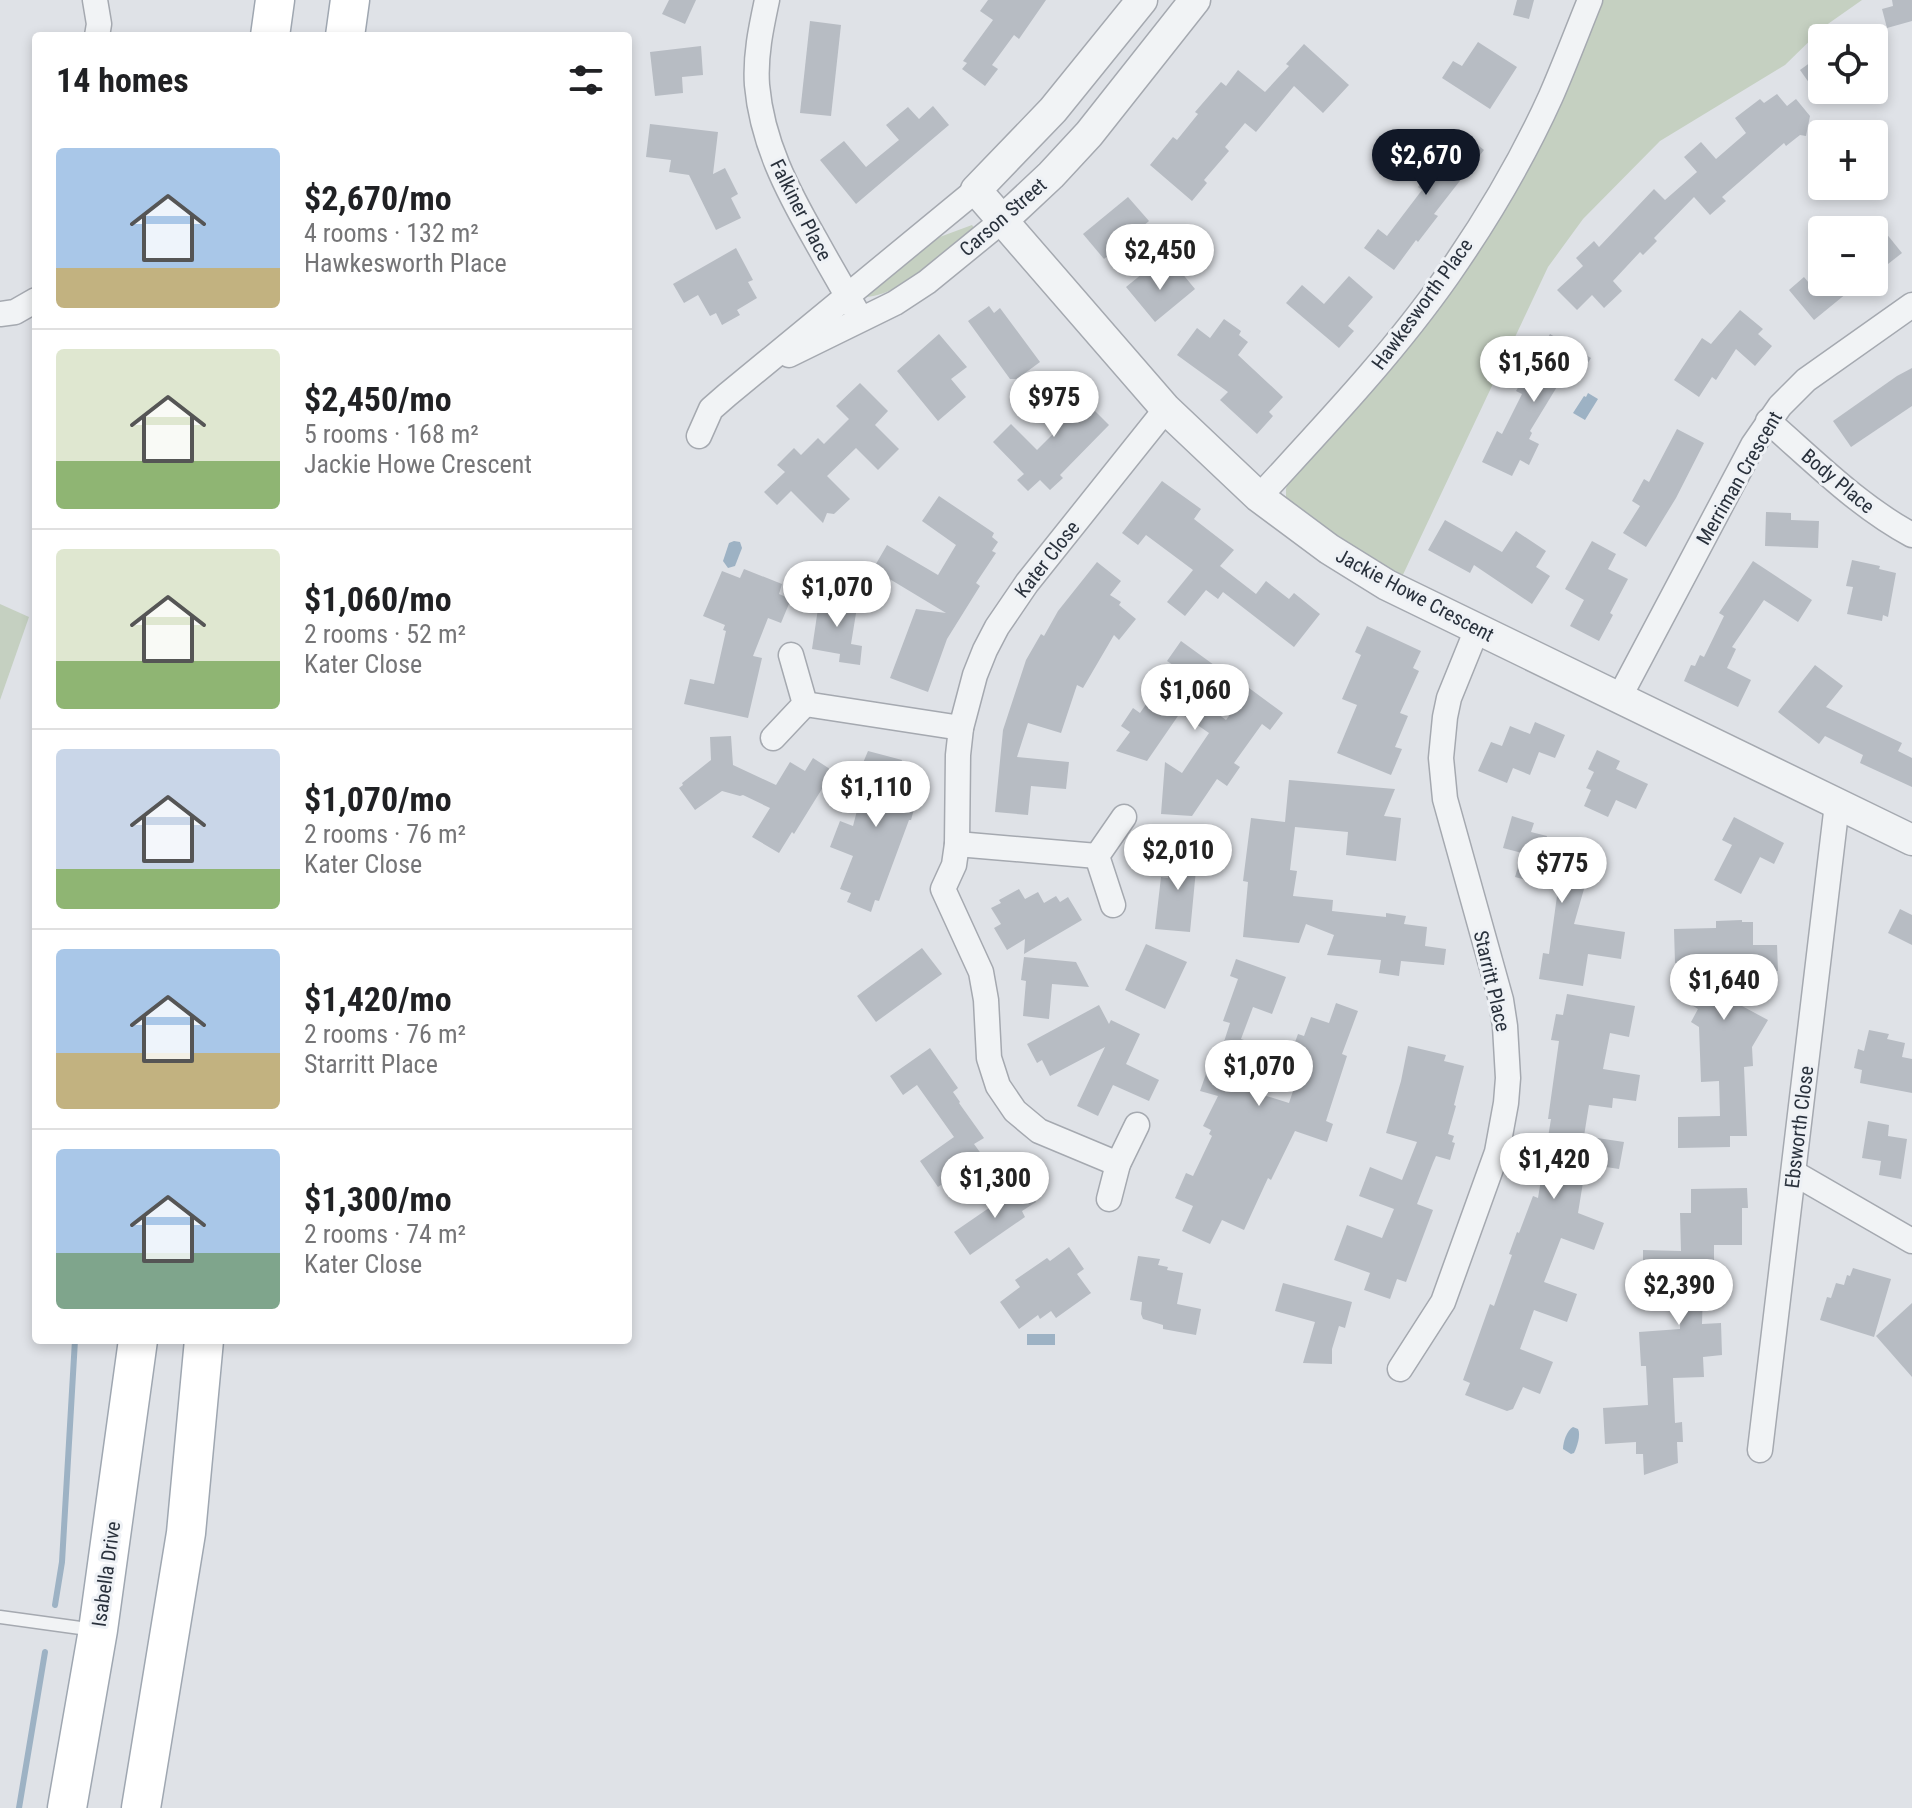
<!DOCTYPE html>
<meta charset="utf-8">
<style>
:root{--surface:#fff;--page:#f6f6f6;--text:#202124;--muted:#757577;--line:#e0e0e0;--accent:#111827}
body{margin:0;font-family:"Roboto Condensed",sans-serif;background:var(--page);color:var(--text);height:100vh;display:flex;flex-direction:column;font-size:30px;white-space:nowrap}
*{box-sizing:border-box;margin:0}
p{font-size:26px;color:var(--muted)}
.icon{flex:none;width:44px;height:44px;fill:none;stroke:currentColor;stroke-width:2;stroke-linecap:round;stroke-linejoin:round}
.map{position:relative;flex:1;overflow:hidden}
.details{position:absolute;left:32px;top:32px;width:600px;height:1312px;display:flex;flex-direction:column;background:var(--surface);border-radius:8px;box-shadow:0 4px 12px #0003}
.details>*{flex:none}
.buttons{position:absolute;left:1808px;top:24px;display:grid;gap:16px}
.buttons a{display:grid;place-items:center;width:80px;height:80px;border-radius:8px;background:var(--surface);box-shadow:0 4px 12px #0003;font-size:40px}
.price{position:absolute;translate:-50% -68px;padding:0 18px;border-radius:28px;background:#fff;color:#222;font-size:26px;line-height:52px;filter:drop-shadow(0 2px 4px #0008)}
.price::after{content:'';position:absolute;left:50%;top:48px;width:24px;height:18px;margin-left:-12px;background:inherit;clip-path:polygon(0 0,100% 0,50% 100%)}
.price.active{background:var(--accent);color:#fff}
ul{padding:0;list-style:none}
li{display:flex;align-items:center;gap:24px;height:200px;padding:0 24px}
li+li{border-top:2px solid var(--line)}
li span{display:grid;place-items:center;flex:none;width:224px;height:160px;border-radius:8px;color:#555}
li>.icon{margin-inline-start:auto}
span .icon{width:96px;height:96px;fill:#fffc;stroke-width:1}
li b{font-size:34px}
h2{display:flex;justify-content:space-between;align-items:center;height:96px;padding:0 24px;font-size:34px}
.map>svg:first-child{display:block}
.green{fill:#c5d0c1}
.water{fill:#9db2c4}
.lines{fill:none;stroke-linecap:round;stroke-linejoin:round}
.stream{stroke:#9db2c4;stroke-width:6}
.building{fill:#b7bcc3}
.service-casing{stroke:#a5a9b0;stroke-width:15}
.minor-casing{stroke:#a5a9b0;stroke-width:27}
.tertiary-casing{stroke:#a5a9b0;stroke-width:33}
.primary-casing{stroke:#9fa7b1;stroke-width:41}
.service{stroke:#f1f3f5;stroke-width:12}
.minor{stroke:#f1f3f5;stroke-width:24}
.tertiary{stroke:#f1f3f5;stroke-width:30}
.primary{stroke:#fff;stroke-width:38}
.labels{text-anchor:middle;stroke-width:6;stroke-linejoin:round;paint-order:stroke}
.street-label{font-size:20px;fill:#29313c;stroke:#eef1f5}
</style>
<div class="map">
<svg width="1912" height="1808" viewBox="0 0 1912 1808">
<rect width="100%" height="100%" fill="#dfe2e7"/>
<g class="green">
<path d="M1599,0h263l-37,26 -40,39 -125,76 -77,78 -35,48 -148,314 -98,-64 -16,-18v-10l3,-11 93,-102z"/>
<path d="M972,225l3,4c-28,21 -75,68 -111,68l73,-59z"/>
<path d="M0,604l29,13 -29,83z"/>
</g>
<g class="water">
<path d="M1588,393l10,6 -13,21 -12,-7 11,-17 2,1z"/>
<path d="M734,541l6,1 2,6 -7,18 -7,2 -5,-7 6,-18z"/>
<rect x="1027" y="1334" width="28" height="11"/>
<path d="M1573,1427l5,2c3,6 -1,18 -4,24l-3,1 -8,-5c0,-7 4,-19 10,-22z"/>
</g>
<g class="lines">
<g class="stream">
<path d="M55,1605l7,-43 13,-222"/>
<path d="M19,1808l26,-156"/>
</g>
</g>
<g class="building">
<path d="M669,0h27l-11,24 -23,-10z"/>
<path d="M988,0h58l-27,39 -5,-4 -22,30 6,4 -13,17 -23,-17 5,-6 -4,-2 30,-41 -13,-9z"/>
<path d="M1517,0h17l-5,19 -16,-4z"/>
<path d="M1892,0h20v21l-25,7 -5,-19 11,-3z"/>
<path d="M810,21l31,4 -10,91 -31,-3z"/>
<path d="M1478,42l39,25 -27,42 -48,-31 11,-17 9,5z"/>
<path d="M1304,44l45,41 -26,28 -29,-27 -38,46 -11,-9 -20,24 4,4 -25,29 3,3 -15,18 -42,-36 23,-28 4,3 21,-26 -3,-2 26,-30 5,4 12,-16 27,22 24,-26 -3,-2z"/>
<path d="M701,46l2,29 -21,2 1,16 -28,3 -5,-44z"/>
<path d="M1822,54v47l-22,-31z"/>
<path d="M1777,94l10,12 9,-7 14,17 -4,20 -6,-1 -14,11 -2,-3 -62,54 4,4 -16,14 -16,-18 -40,41 3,3 -14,14 -3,-3 -27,29 9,10 -18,17 -12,-13 -15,15 -20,-20 26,-24 -7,-8 18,-17 5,6 55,-58 11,11 32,-28 -13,-15 17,-15 15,17 30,-26 -11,-15 25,-19 4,4z"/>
<path d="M933,106l16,19 -93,79 -36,-44 24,-19 22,26 33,-27 -13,-15 22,-18 11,12z"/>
<path d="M650,124l68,8 -5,42 12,-6 13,26 -7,4 10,20 -25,12 -27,-55 -20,-3 2,-12 -25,-3z"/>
<path d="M1459,130l25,20 -50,64 4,2 -20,26 -2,-2 -22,30 -30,-22 14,-19 9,7 35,-46 -4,-3 12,-15 -18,-14 11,-14 8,6 2,-3 8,6z"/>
<path d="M1128,197l21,24 -45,38 -21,-25z"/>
<path d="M1885,232l17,21 -28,22v-34z"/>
<path d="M736,248l17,32 -5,2 9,16 -20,12 3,5 -18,10 -6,-12 -6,3 -12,-21 -14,8 -11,-19z"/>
<path d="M1176,266l19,23 -40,33 -29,-35 22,-18 10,13z"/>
<path d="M1349,276l24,21 -25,29 6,5 -15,17 -53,-45 16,-18 22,19z"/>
<path d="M1804,277l9,11 7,-6h18l9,11 -33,27 -25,-30z"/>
<path d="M989,306l5,7 6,-5 40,54 -23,17h-7l-42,-58z"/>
<path d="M1740,310l23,19 -5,5 14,12 -17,20 -19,-17 -20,31 -4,-3 -13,20 -25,-17 28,-42 9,6z"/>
<path d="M1224,319l17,12 -2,4 9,7 -10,13 45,42 -14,15 4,4 -16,18 -37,-34 8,-8 -51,-37 20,-27 13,10z"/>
<path d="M939,334l28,33 -16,12 15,18 -28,24 -41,-50z"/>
<path d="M1550,334l41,24 -13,21 -12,-7 -36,59 2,2 -3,6 10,5 -10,21 -9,-5 -8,16 -30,-14 15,-31 5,3 20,-40 -6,-3z"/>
<path d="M1912,368v38l-61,41 -18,-26 64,-45z"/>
<path d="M1061,377l48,48 -49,50 3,3 -13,12 -10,-10 -12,11 -11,-11 7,-6 -31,-32 18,-18 26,26 30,-30 -26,-25z"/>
<path d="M860,383l28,28 -13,14 24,24 -21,21 -22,-22 -29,28 23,23 -16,15 -7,-1 -4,10 -32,-32 -14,14 -13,-13 21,-20 -8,-7 17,-17 7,7 17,-17 6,6 25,-25 -13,-13z"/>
<path d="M1677,429l27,14 -28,55 -30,49 -23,-14 17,-27 -8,-5 12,-22 5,3z"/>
<path d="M1162,481l39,28 -7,10 40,31 -14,16 36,28 10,-13 23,18 5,-6 26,21 -26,33 -71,-55 -5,7 -12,-9 -21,26 -18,-14 26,-32 -47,-35 -8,10 -16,-12z"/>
<path d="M939,496l55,37 -2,4 6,5 -6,9 4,2 -20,30 4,3 -33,53 -19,53 -38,-14 26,-69 30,4 -73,-44 14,-24 51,30 18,-30 -34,-24z"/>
<path d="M1766,512l25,1v7l28,1 -1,27 -53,-2z"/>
<path d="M1445,520l57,32 14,-21 30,20 -10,16 14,9 -18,28 -58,-39 -4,8 -42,-23z"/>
<path d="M1592,541l24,13 -8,15 20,10 -18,34 3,2 -14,26 -29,-15 14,-26 -19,-11z"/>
<path d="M1852,560l28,6 -1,3 17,4 -8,44 -5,-2 -1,6 -35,-7 6,-27 -7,-1z"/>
<path d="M1753,561l59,39 -14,22 -34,-22 -32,47 4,2 -9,19 24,12 -13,27 -54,-26 7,-16 4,1 5,-11 4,2 20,-41 -5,-3z"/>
<path d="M1097,562l24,19 -11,14 11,7 -2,3 17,14 -17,21 -5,-5 -31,53 -6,-3 -16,48 -33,-10 -11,34 52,5 -3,27 -35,-3 -3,29 -33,-3 8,-82 23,-70 15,-26 3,2 14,-25z"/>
<path d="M744,569l38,15 -3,10 12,5 -10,24 -13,-5 -15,38 9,2 -14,60 -64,-14 6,-25 24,5 12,-53 -3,-1 2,-5 -22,-9 19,-45 18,7z"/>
<path d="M820,595l38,6 -7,43 11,2 -2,19 -21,-3 1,-8 -28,-5z"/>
<path d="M1367,626l54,25 -8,17 6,3 -19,42 8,3 -13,31 7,2 -11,26 -54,-22 20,-48 -15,-6 19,-44 -6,-3z"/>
<path d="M1181,641l33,24 -21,30 33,25 23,-32 34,25 -13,17 -8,-6 -28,39 6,4 -13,19 -10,-7 -25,37 -31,-2 4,-52 17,11 27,-40 -29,-20 -33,48 -31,-10 14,-19 -9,-6 12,-18 7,5 33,-48 -6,-4z"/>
<path d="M1815,665l28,21 -17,21 76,36 -4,8 14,7v29l-52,-24 3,-8 -38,-19 -6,8 -41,-32z"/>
<path d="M1535,722l30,13 -10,23 -16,-6 -9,23 -17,-7 -6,15 -29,-12 13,-29 11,4 8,-20 20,8z"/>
<path d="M731,736l2,29 43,20 14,-23 15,9 8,-13 20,13 -39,63 -2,-2 -13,21 -27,-16 18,-29 -27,-13 -3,1 -18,-5 -27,19 -16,-22 4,-3 -1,-2 29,-23 -1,-23z"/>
<path d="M1597,750l23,11 -4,8 32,15 -12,25 -20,-9 -8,17 -24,-11 7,-16 -5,-2 8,-16 -6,-3z"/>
<path d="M868,751l34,9 -3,9 17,4 -6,20 8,2 -7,25h-2l-30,81 -4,-1 -4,12 -24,-10 4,-9 -11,-4 13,-33 -23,-9 10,-26 13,5 14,-54 -7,-2z"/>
<path d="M1289,780l106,9 -11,27 17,2 -5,43 -50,-6 2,-23 -53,-5 -5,43 7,1 -4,25 40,4 -1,11 54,6v-4l20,3 -2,8 23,3 -2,19 21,3 -2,16 -43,-4 -2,15 -20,-3 2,-13 -54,-5 7,-20 -28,-11 -7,19 -56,-6 5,-55 -5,-1 8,-63 34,4z"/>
<path d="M1512,816l22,7 -3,9 16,4 -2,7 24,7 -1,4 24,7 -18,63 51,8 -4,27 -33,-5 -5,32 -44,-7 4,-26 6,1 9,-65 -43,-12 7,-24 -19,-5z"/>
<path d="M1734,817l50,26 -10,21 -14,-7 -19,37 -27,-14 18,-35 -10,-5z"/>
<path d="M1171,847l27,2 -8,83 -35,-3 6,-52 7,1z"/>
<path d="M1019,889l6,10 13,-7 6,11 12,-7 4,6 8,-5 14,23 -58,34 1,-15 -18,11 -13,-22 7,-4 -10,-16 10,-5 -2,-3z"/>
<path d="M1900,909l12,6v30l-24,-12z"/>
<path d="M1742,920v2h11v23h24l1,26 -17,1 -19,34 26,14 -16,27 1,19 -9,1 3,69h-17v11l-52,1v-31l42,-1 -1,-35 -18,1 -2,-55 -8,-5 7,-13 -8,-5 23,-42 -38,1 -1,-34 42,-1v-7z"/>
<path d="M1146,944l41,18 -22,47 -40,-19z"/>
<path d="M922,948l20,26 -66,48 -19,-26z"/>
<path d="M1024,957l52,5 13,25 -37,-3 -3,35 -26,-3 3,-35 -5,-1z"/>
<path d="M1236,959l50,18 -14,37 -19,-7 -12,32 9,3 -7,21 15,5 -7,23 38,12 15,-45 -13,-5 7,-19 6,2 7,-19 18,6 7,-20 22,8 -16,43 5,2 -21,65 7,3 -6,18 -32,-11 -24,49 -3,-2 -24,52 -22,-10 -12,24 -28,-13 11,-25 -18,-8 11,-25 7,3 19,-40 -3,-2 2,-4 -8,-4 15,-30 -18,-5 6,-17 7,2 17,-53 -7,-2 15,-42 -8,-3z"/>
<path d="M1567,994l68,12 -6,31 -19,-4 -7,36 37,6 -4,26 -23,-3 -1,10 -23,-3 -5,31 40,6 -5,27 -33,-5 -8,49 26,10 -10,27 -33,-12 -17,44 33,12 -10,28 -33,-12 -14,39 33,13 -13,32 -17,-7 -10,22 -6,2 -42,-16 5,-12 -7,-3 27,-76 4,2 18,-51 -3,-1 8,-22 2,1 14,-37 5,2 13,-79h-3l11,-78 -8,-1 5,-26 7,1z"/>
<path d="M1099,1005l10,19 2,-4 29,14 -14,30 33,16 -10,21 -36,-16 -15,31 -21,-10 28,-59 -55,29 -8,-16 -5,3 -10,-19z"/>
<path d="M1869,1030l20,4 -2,5 18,4 -3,14 10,2v34l-52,-10 2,-13 -8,-2 4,-19 6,2z"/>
<path d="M1408,1046l38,9 -2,6 20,5 -10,39 2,1 -8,28 6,2 -2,6 3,1 -5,17 -14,-4 -3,7 -16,41 16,6 -27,72 -9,-3 -7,20 -26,-9 6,-17 -36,-13 13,-35 35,13 12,-29 -35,-13 11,-29 32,13 15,-38 -31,-9 15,-52z"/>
<path d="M930,1048l28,40 -5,4 7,10 -1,1 25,35 -10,6 8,11 -44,32 -18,-26 34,-24 -37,-52 -14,10 -13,-19z"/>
<path d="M1868,1121l21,4 -1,11 19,3 -6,40 -22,-4 2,-14 -19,-3z"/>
<path d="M1024,1184l12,18 -14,9 3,6 -55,38 -16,-23z"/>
<path d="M1747,1188l1,20h-6v37h-28v45h-11l-1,34 19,-1 1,32 -19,2 1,20 -31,1 2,45 7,-1 1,20h-6l1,21 -34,12 -1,-21h-7v-12l-31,2 -2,-36 45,-3 -2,-39h-5l-2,-34 41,-3 1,-54h-38v-25l38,1 -1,-38h11v-24z"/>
<path d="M1069,1247l15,22 -7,5 14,19 -35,25 -5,-7 -11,8 -2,-4 -19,14 -19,-27 20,-15 -5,-7 32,-22 3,3z"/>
<path d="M1138,1256l22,3 -2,6 10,2 -1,3 16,3 -6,31 24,5 -5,26 -33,-6v-4l-20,-6 -2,-5 1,-12 -12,-2z"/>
<path d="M1853,1268l38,11 -17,58 -54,-17 7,-23 4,1 5,-15 8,2 3,-10 3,1z"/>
<path d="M1283,1283l69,19 -7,26 -6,-2 -7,23v15l-29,-1 12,-41 -40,-11z"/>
<path d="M1912,1303v74l-36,-41z"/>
</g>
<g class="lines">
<g class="service-casing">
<path id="service" d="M0,1617l95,13"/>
</g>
<g class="minor-casing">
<g id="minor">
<path d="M95,0l4,24 -2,12"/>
<path d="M767,0c-6,28 -12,56 -10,85 5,57 30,105 58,154 15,27 30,53 46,80"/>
<path d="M0,314l15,-2 21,-12"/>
<path d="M789,355l106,-52 32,-21 76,-62"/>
<path d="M1768,421c46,40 90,85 144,114"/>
<path d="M699,436l12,-27 16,-14 249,-205"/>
<path d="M1259,497c65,-71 133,-142 189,-222 39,-56 75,-117 103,-179 14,-32 26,-64 39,-96"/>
<path d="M1619,698l134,-253 27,-39 26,-26 106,-75"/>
<path d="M805,704l156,24"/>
<path d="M773,738l32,-34 -14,-49"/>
<path d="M957,844l140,12"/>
<path d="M1113,905l-16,-49 27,-39"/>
<path d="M1118,1164l-79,-33 -24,-20 -17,-25 -9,-28 -3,-58 -5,-28 -38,-83 11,-24 3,-21 1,-89 3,-27 14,-53 10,-25 12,-23 30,-44 139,-174"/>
<path d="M1794,1173l118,68"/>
<path d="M1109,1199l9,-35 19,-39"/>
<path d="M1400,1369l43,-67 54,-150 9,-49 2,-25 -3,-52 -4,-26 -56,-201 -4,-41 4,-41 4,-19 28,-69"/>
<path d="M1760,1450l77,-646"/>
</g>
</g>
<g class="tertiary-casing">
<g id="tertiary">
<path d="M1142,0l-89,110 -77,80 190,219 93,88 70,52 58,36 525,255"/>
<path d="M1003,220l48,-45 38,-41 106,-134"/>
</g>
</g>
<g class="primary-casing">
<g id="primary">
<path d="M270,36l5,-36"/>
<path d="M345,36l5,-36"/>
<path d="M67,1808l31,-178 40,-290"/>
<path d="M141,1808l45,-275 18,-193"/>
</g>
</g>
<use href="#service" class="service"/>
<use href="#minor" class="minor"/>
<use href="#tertiary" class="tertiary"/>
<use href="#primary" class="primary"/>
</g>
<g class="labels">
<g class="street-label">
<text transform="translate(801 210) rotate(63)" y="7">Falkiner Place</text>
<text transform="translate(1003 217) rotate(-41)" y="7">Carson Street</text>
<text transform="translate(1422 304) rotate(-54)" y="7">Hawkesworth Place</text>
<text transform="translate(1739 478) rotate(-60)" y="7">Merriman Crescent</text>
<text transform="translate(1838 481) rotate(40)" y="7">Body Place</text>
<text transform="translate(1047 559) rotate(-52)" y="7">Kater Close</text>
<text transform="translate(1415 595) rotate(28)" y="7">Jackie Howe Crescent</text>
<text transform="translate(1492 981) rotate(77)" y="7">Starritt Place</text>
<text transform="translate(1799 1127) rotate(-83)" y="7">Ebsworth Close</text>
<text transform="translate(106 1574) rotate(-82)" y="7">Isabella Drive</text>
</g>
</g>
</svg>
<div class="buttons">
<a><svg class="icon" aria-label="locate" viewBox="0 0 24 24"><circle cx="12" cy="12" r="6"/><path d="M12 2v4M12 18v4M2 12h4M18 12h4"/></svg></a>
<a>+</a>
<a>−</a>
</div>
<b class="price active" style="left:1426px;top:197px">$2,670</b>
<b class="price" style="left:1160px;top:292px">$2,450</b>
<b class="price" style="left:1534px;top:404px">$1,560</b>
<b class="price" style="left:1054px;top:439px">$975</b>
<b class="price" style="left:837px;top:629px">$1,070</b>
<b class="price" style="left:1195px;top:732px">$1,060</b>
<b class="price" style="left:876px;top:829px">$1,110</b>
<b class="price" style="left:1178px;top:892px">$2,010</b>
<b class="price" style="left:1562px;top:905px">$775</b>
<b class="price" style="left:1724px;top:1022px">$1,640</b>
<b class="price" style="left:1259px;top:1108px">$1,070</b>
<b class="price" style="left:1554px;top:1201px">$1,420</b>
<b class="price" style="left:995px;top:1220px">$1,300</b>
<b class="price" style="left:1679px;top:1327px">$2,390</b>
<section class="details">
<h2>14 homes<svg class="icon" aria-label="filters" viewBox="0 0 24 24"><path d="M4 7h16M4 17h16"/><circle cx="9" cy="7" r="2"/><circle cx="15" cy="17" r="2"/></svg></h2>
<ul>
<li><span style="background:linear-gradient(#a9c7e8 75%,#c2b280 0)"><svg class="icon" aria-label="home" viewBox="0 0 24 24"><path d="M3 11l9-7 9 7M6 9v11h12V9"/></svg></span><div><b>$2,670/mo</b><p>4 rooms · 132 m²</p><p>Hawkesworth Place</p></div></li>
<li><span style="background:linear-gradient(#dfe7d0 70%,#8fb573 0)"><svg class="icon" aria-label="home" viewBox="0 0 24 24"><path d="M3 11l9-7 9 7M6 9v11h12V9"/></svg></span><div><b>$2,450/mo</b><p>5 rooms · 168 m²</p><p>Jackie Howe Crescent</p></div></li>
<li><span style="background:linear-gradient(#dfe7d0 70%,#8fb573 0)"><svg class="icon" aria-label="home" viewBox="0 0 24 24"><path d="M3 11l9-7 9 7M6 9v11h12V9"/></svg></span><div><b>$1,060/mo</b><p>2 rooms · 52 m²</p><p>Kater Close</p></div></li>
<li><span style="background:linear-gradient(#c9d6e8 75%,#8fb573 0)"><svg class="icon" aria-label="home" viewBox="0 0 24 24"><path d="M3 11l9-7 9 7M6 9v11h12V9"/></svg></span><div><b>$1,070/mo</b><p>2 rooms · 76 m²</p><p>Kater Close</p></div></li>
<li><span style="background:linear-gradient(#a9c7e8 65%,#c2b280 0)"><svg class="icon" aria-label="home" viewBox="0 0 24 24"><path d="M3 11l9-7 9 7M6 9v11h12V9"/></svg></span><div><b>$1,420/mo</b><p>2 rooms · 76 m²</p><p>Starritt Place</p></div></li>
<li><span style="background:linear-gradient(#a9c7e8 65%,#7fa58c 0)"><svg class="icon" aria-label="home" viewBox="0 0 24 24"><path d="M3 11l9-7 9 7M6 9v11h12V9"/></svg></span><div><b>$1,300/mo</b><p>2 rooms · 74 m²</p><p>Kater Close</p></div></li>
</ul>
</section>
</div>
